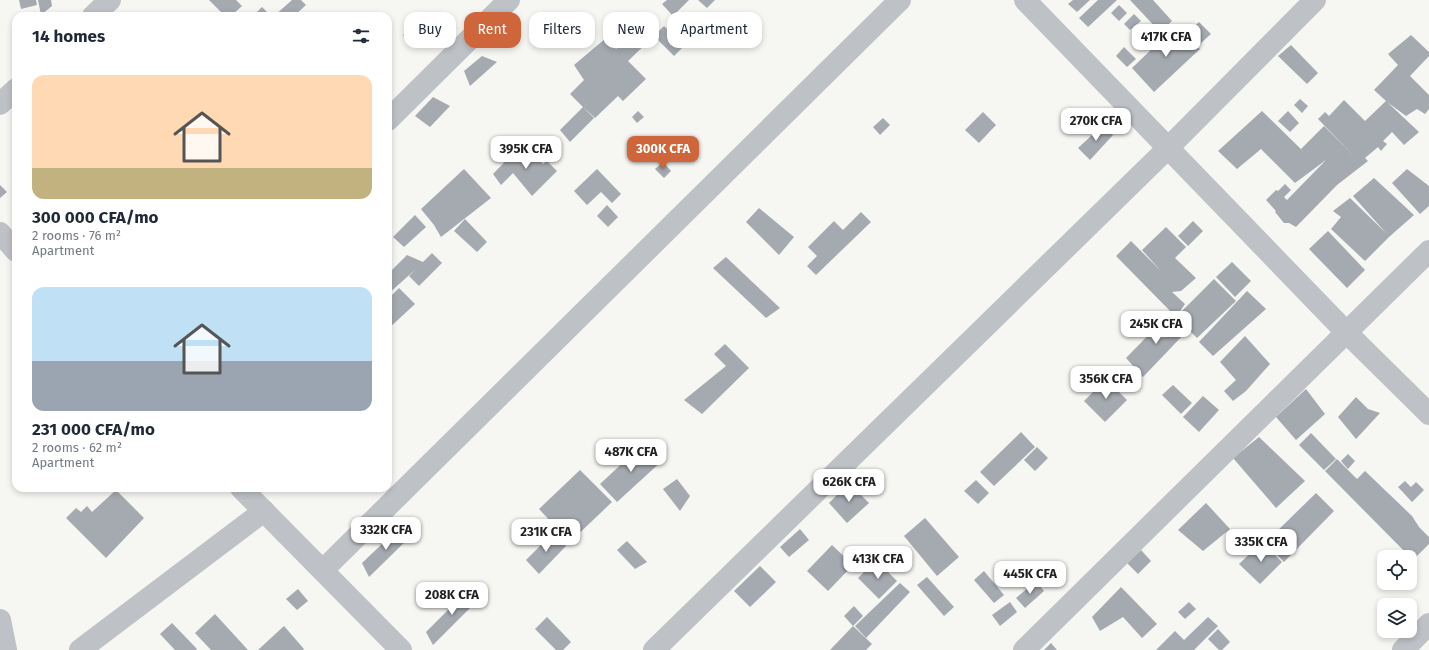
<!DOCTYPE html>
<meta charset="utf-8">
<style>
:root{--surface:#fff;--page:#f2f2f3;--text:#1f2937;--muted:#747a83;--accent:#ce653b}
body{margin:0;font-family:"Fira Sans",sans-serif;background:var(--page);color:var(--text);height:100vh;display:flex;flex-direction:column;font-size:15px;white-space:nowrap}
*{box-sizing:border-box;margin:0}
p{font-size:13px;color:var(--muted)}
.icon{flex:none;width:22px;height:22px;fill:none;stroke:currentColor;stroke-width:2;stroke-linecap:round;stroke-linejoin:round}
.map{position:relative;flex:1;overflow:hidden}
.drawer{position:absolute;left:12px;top:12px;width:380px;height:480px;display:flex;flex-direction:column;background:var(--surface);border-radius:12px;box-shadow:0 2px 6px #0003}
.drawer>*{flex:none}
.guide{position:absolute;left:404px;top:12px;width:380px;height:36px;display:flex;gap:8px}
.buttons{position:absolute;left:1377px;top:550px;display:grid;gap:8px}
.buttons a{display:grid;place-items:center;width:40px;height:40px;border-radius:8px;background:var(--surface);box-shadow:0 2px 6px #0003;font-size:20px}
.price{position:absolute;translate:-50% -34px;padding:0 9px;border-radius:8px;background:#fff;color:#222;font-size:13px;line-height:26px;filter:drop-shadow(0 1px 2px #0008)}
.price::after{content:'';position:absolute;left:50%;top:24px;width:12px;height:9px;margin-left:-6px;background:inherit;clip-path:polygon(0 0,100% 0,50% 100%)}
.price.active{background:var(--accent);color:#fff}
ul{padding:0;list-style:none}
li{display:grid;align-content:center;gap:8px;height:212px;padding:0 20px}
li span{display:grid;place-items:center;height:124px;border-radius:12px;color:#555}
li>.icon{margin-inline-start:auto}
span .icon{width:72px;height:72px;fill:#fffc;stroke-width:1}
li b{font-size:17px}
h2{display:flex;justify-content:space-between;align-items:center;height:48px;padding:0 20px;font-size:17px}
.pill{padding:0 14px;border-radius:12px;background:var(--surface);box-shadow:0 2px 6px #0003;font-size:14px;line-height:36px}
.pill.active{background:var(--accent);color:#fff}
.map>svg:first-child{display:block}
.building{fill:#a4aab0}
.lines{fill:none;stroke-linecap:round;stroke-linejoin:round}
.minor{stroke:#bec1c5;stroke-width:22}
</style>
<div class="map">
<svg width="1429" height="650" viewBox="0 0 1429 650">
<rect width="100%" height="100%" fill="#f6f6f3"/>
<g class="building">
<path d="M19,0h17l1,5 -16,4z"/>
<path d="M38,0h13l1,6 -11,9z"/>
<path d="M209,0h27l6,6 -11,10h-6z"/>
<path d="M292,0h9l5,5 -12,11h-20z"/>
<path d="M667,0h22l-16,16 -11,-12z"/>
<path d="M698,0h17l-8,8z"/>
<path d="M1073,0h17l-13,12 -9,-8z"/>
<path d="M1098,0h19l-29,27 -9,-9z"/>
<path d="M1130,0h23l19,21 -12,11z"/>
<path d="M1119,5l8,8 -8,8 -8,-8z"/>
<path d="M262,7l9,9h-18z"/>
<path d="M1134,14l7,7 -11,9 -6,-6z"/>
<path d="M428,16l7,6 -10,10 -6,-7z"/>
<path d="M1199,22l12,12 -11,10 -11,-13z"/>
<path d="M415,24l11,11 -11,12 -12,-12z"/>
<path d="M642,24l12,12 -26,25 18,18 -23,22 -5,-5 -23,22 -12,-11 11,11 -24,24 -10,-12 23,-23 -13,-13 14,-14 -10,-15 32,-27 10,11z"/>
<path d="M1177,25l23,24 -46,43 -22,-24z"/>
<path d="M664,26l20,20 -10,10 -20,-20z"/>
<path d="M1411,35l18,17v4l-19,20 19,19v14l-4,5 -8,-5 -11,7 -19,-14 32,30 -15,13 -12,-13 -9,9 4,3 -6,7 -3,-4 -13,11 3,3 -31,24 -41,42 -7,-4h-5l-9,-11 1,-1 -10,-11 10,-10 2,1 7,-7 6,6 -7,7 3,3 39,-40 -31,23 -34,-34 -24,20 -19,-18 44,-40 46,45 -7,-7 23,-23 30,30 -36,-37 7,-7 4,4 15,-16 21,21 21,-20 -12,-11 24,-25 -10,-11z"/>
<path d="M1291,45l27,28 -11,11 -29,-28z"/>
<path d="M1124,47l12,12 -9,8 -11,-11z"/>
<path d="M482,56l15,6 -27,24 -6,-15z"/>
<path d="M433,97l17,9 -20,21 -15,-11z"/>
<path d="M1300,99l8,7 -6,7 -8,-8z"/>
<path d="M638,111l6,6 -7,6 -5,-6z"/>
<path d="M1288,111l11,12 -9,9 -12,-11z"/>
<path d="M983,112l13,13 -17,18 -14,-13z"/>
<path d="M883,118l7,7 -10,10 -7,-8z"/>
<path d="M1103,125l10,10 -23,25 -12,-12z"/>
<path d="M523,143l20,21 4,-3 10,10 -25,25 -19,-23 -12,12 -8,-11z"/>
<path d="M663,162l8,9 -7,7 -9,-9z"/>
<path d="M464,169l27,29 -50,39 -7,-12 -13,-16z"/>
<path d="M597,169l24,25 -9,9 -11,-11 -14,13 -13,-14z"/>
<path d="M1407,169l22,17v20l-9,8 -28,-31z"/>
<path d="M1374,178l40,37 -25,22 -24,24 -34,-32 10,-12 -8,-6 17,-13 36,35 -33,-37z"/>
<path d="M0,185l7,7 -7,6z"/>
<path d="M607,205l11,12 -10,10 -11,-11z"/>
<path d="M759,208l35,29 -15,18 -33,-33z"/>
<path d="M861,212l10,10 -55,53 -9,-9 10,-10 -9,-9 26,-26 9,9z"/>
<path d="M415,215l11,12 -22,20 -11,-10z"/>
<path d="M465,219l22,23 -10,10 -23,-21z"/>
<path d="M1193,221l10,10 -15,15 -10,-10z"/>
<path d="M1166,227l20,20 -11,11 21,20 -15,13 -9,1 13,12 -9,13 -60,-61 15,-15 30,30 -19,-21z"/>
<path d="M1328,231l37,39 -18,18 -38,-39z"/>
<path d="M432,253l10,10 -23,23 -10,-10 7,-7 -28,25v-20l19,-19 16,7z"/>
<path d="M726,257l54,51 -14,10 -53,-50z"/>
<path d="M1232,262l19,19 -16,16 -19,-20z"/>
<path d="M1214,279l22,22 -39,37 -21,-21z"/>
<path d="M399,288l16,16 -27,25v-30z"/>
<path d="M1247,291l19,18 -53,47 -14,-14z"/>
<path d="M1169,314l18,17 -44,46 -17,-19z"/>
<path d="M1245,336l25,28 -24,27 -13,10 -9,-10 12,-11 -16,-18z"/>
<path d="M725,344l24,24 -47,46 -18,-14 42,-34 -12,-12z"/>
<path d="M1106,379l21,21 -22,22 -21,-21z"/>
<path d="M1173,385l19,18 -11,11 -19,-19z"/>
<path d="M1306,389l19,25 -29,26 -20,-23z"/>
<path d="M1203,396l16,14 -20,22 -16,-15z"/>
<path d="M1356,397l12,12 12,4 -24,26 -18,-22z"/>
<path d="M1021,432l14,15 -41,39 -14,-14z"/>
<path d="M1311,433l25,26 -12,11 -25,-25z"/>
<path d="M1259,437l46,44 -29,27 -43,-50z"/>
<path d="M642,445l21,15 -46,42 -17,-18z"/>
<path d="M1037,447l11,11 -13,13 -11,-11z"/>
<path d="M1348,454l7,7 -7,8 -7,-8z"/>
<path d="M1337,459l20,20 8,-8 47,45 7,11 10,10v7l-16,16 -88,-89z"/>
<path d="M580,470l32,32 -42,40 -31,-33z"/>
<path d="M677,479l13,17 -10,15 -17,-22z"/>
<path d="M976,480l13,13 -11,11 -14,-13z"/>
<path d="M1405,481l6,6 5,-5 8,8 -12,12 -14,-15z"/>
<path d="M849,483l20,20 -22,20 -18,-20z"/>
<path d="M116,490l28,28 -38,40 -40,-40 10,-10 5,4 6,-6 5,6z"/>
<path d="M1316,493l18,18 -50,51 -19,-19z"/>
<path d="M1206,503l24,26 -27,22 -25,-21z"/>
<path d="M925,518l34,39 -22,19 -33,-40z"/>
<path d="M401,526l10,10 -42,41 -7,-14z"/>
<path d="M800,529l9,11 -20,17 -9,-10z"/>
<path d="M553,533l13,13 -27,28 -13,-14z"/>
<path d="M627,541l20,21 -12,7 -18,-19z"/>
<path d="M1262,542l20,20 -22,22 -21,-20z"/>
<path d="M832,545l21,20 -25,26 -21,-20z"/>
<path d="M1141,550l10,11 -13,13 -11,-11z"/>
<path d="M876,560l21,21 -18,18 -21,-21z"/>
<path d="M760,566l16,16 -26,25 -16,-16z"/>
<path d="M984,571l20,24 -10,8 -20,-23z"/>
<path d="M927,577l27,30 -10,9 -27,-31z"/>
<path d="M1036,581l8,10 -19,17 -9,-10z"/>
<path d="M900,583l10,9 -44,46 -11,-12z"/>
<path d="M1121,587l36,37 -15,14 -19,-21 -23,14 -8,-14z"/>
<path d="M298,589l10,12 -11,9 -11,-11z"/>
<path d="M469,589l10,10 -46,46 -7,-13z"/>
<path d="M1010,602l7,10 -17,14 -8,-11z"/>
<path d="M1189,602l7,7 -11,10 -7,-7z"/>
<path d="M854,606l9,10 -10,10 -9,-10z"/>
<path d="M215,614l33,36h-37l-16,-17z"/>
<path d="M547,617l24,25 -8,8h-7l-21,-21z"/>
<path d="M1208,617l10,9 -24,24h-38l19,-19 9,9z"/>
<path d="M172,623l25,26 -1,1h-21l-15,-16z"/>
<path d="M284,626l20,23 -1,1h-45z"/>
<path d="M853,626l19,18 -6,6h-36z"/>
<path d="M1218,629l12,13 -8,8h-3l-11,-11z"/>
<path d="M1051,643l6,7h-13z"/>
</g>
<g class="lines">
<g class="minor">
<path d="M1025,0l322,333 82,81"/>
<path d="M93,16l17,-16"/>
<path d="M0,104l16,-15"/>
<path d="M388,120l121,-120"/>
<path d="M0,233l16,18"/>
<path d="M241,488l160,162"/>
<path d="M323,570l577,-570"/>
<path d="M0,620l6,30"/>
<path d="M80,650l184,-139"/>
<path d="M654,650l513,-501 148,-149"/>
<path d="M1024,650l405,-399"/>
<path d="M1403,650l26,-26"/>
</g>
</g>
</svg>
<div class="buttons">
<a><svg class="icon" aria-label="locate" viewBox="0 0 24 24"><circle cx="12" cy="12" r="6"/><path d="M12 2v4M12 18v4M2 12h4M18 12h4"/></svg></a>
<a><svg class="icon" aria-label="layers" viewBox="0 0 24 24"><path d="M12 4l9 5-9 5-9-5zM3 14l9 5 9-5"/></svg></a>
</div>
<b class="price" style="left:1166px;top:58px">417K CFA</b>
<b class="price" style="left:1096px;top:142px">270K CFA</b>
<b class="price" style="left:526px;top:170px">395K CFA</b>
<b class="price active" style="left:663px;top:170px">300K CFA</b>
<b class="price" style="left:1156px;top:345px">245K CFA</b>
<b class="price" style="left:1106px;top:400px">356K CFA</b>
<b class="price" style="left:631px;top:473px">487K CFA</b>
<b class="price" style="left:849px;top:503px">626K CFA</b>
<b class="price" style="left:386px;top:551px">332K CFA</b>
<b class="price" style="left:546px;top:553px">231K CFA</b>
<b class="price" style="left:1261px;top:563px">335K CFA</b>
<b class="price" style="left:878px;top:580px">413K CFA</b>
<b class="price" style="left:1030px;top:595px">445K CFA</b>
<b class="price" style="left:452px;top:616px">208K CFA</b>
<div class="guide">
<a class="pill">Buy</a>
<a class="pill active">Rent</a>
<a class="pill">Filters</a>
<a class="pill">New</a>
<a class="pill">Apartment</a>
</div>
<section class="drawer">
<h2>14 homes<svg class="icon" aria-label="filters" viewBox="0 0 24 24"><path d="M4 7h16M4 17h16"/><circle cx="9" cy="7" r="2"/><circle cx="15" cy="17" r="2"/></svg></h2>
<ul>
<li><span style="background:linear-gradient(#ffd9b3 75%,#c2b280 0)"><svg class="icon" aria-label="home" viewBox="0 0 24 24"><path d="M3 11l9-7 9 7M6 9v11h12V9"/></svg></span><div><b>300 000 CFA/mo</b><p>2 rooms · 76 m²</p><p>Apartment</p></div></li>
<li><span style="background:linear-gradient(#bfe0f5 60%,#9aa5b1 0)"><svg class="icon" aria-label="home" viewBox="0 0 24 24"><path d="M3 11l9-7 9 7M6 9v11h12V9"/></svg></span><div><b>231 000 CFA/mo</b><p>2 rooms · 62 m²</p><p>Apartment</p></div></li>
</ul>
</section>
</div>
